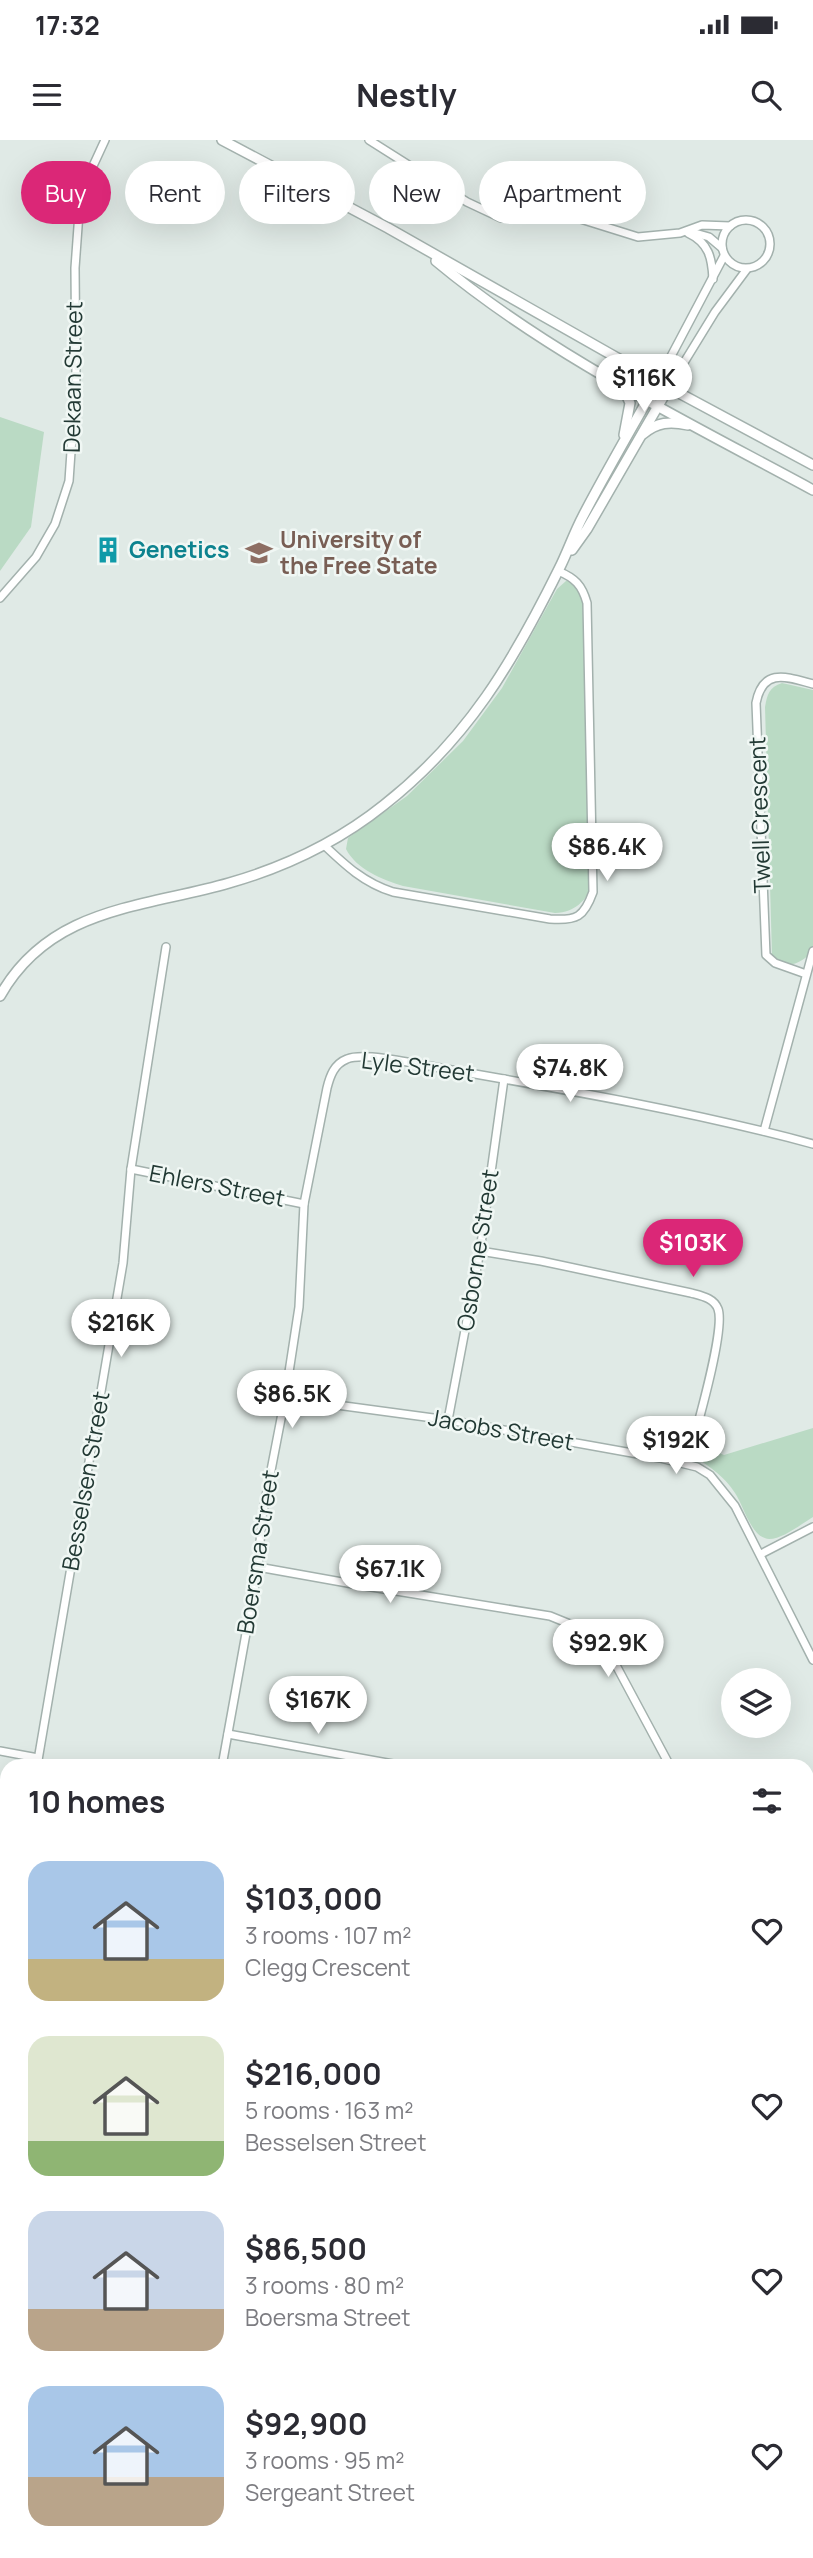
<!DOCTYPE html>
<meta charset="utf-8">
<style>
:root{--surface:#fff;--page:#f7f7f7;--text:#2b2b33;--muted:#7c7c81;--accent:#db2777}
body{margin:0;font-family:Manrope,sans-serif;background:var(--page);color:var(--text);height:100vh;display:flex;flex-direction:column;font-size:26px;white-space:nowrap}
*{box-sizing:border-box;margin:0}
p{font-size:23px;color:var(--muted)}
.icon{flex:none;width:38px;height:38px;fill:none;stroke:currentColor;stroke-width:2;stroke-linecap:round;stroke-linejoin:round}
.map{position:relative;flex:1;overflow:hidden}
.drawer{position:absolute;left:0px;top:1619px;width:814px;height:800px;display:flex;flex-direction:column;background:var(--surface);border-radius:21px 21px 0 0;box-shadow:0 7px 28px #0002}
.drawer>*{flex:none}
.hud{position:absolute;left:21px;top:21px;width:772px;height:63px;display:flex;gap:14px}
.fabs{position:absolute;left:721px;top:1528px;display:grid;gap:14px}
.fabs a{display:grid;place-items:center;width:70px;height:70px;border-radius:50%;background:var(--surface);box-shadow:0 7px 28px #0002;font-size:35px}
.price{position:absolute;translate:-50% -60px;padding:0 16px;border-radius:24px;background:#fff;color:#222;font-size:23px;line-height:46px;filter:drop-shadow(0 2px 4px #0008)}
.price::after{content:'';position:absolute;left:50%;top:42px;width:21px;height:16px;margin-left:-10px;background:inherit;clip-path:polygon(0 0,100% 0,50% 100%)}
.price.active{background:var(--accent);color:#fff}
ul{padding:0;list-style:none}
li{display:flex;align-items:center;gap:21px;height:175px;padding:0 28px}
li span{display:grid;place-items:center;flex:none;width:196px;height:140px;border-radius:21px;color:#555}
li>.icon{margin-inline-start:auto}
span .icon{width:84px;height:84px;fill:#fffc;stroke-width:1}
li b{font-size:30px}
h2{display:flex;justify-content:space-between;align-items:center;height:84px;padding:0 28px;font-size:30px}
.tag{padding:0 24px;border-radius:32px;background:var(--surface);box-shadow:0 7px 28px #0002;font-size:24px;line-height:63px}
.tag.active{background:var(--accent);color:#fff}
.status{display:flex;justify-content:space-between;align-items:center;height:49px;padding:0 35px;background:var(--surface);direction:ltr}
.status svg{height:19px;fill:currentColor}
header{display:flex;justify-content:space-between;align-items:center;height:91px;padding:0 28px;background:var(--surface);font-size:32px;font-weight:700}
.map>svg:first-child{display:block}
.green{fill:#badac4}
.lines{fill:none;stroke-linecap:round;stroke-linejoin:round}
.minor-casing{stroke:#a3b1ad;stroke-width:10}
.tertiary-casing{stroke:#a3b1ad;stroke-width:12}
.minor{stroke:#fff;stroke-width:7}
.tertiary{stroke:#fff;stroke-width:9}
.labels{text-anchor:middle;stroke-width:5;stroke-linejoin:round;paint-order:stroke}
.street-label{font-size:23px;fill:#223934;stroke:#f0f7f4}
.education-label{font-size:23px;font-weight:bold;fill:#785e54;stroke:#f0f7f4;text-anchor:start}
.culture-label{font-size:23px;font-weight:bold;fill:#0d838f;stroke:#f0f7f4;text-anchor:start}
</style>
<div class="status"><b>17:32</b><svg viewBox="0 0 49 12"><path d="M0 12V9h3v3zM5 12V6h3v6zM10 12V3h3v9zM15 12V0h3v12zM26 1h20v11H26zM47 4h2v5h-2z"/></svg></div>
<header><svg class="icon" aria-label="menu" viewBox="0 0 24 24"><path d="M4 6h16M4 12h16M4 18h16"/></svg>Nestly<svg class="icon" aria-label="search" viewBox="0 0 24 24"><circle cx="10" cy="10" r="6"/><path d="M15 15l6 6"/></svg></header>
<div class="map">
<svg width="813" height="2418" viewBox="0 0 813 2418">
<rect width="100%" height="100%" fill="#e0eae6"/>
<g class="green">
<path d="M0,277l44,15 -13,95 -31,44z"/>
<path d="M574,439l12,11 9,293c-10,18 -19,29 -40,30l-152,-27c-20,-6 -47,-17 -57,-37l2,-11 59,-42 56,-55 39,-53 55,-99 9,-8z"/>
<path d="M782,543l31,7v260c-10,13 -28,22 -41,6l-7,-249c2,-12 4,-20 17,-24z"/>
<path d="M813,1288v89c-12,7 -30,22 -44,22 -18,-1 -25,-33 -34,-46 -10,-16 -25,-26 -40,-36l5,-12 24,10z"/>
</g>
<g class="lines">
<g class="minor-casing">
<g id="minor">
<path d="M369,0l98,62 34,16 73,-1 64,20 42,-4 22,-8 28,1"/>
<circle cx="746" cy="104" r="24"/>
<path d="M688,93c21,10 24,25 25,46"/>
<path d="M695,93l14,4 13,11"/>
<path d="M658,241l66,-125"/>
<path d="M669,247l46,-75 32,-43"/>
<path d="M0,458l36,-41 19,-33 14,-43 7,-103 -1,-110 4,-55 14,-47 12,-26"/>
<path d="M324,705c21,20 40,38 69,47l157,27c27,2 34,-2 43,-27l-6,-289c-5,-18 -12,-25 -29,-32"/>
<path d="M806,834l-31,-11 -9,-8 -10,-252c7,-36 31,-26 57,-19"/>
<path d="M764,991l49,-180"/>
<path d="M131,1029l173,35"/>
<path d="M480,1111l61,10 150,32c11,3 23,5 27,16 8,21 -24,128 -31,155"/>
<path d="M285,1258l163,22 212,38 37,9 13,8 25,31 78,154"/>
<path d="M448,1280l32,-169 24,-172"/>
<path d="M761,1414l52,-27"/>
<path d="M258,1427l95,17 197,32 37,15 12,9 11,14 60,112"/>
<path d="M228,1594l176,32"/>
<path d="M0,1611l38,7"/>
<path d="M37,1626l86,-503 8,-94 35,-222"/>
<path d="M222,1626l36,-199 4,-50 23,-119 14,-91 5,-103 23,-116c3,-12 7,-24 20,-29 19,-8 83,8 105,11 121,21 242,42 361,74"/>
<path d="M807,1650l6,-3"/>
<path d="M0,1852l7,-45"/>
<path d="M807,1888l6,12"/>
<path d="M0,2048l7,1"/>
<path d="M807,2191l6,2"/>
<path d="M807,2238l6,1"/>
<path d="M0,2259l7,3"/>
<path d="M785,2412l28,4"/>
<path d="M89,2418l1,-6"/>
<path d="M268,2418l1,-6"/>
<path d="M443,2418l1,-6"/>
<path d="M680,2418l2,-6"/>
<path d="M724,2418l1,-6"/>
</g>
</g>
<g class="tertiary-casing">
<g id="tertiary">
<path d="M222,0l166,88 291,165 134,72"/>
<path d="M436,121c113,94 248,159 377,229"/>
<path d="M622,245l8,18 -6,32"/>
<path d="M643,294c14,-12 27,-13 45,-9"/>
<path d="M572,410l15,-21 82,-142"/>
<path d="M0,856c50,-89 142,-88 229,-113 56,-16 110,-42 155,-78 84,-66 129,-143 175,-236 9,-18 15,-36 24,-53 24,-46 50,-90 75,-135"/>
</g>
</g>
<use href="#minor" class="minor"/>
<use href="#tertiary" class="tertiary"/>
</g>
<defs>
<g id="building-bare" transform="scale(2.1)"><path d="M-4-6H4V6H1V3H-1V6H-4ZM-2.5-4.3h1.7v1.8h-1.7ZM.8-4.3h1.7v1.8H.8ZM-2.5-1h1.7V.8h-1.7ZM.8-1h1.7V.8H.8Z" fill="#0f9aa8" stroke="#f0f7f4" stroke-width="2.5" paint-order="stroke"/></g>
<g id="university-bare" transform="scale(2.1)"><path d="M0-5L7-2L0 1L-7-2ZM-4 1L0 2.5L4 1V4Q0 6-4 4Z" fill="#8d6e63" stroke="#f0f7f4" stroke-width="2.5" paint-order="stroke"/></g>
</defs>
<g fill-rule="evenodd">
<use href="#building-bare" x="108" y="410"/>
<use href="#university-bare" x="259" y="413"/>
</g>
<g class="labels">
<g class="street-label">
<text transform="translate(73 237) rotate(-89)" y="8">Dekaan Street</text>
<text transform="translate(760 675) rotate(-92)" y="8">Twell Crescent</text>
<text transform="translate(418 927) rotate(7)" y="8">Lyle Street</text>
<text transform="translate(217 1046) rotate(11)" y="8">Ehlers Street</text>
<text transform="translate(478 1110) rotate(-81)" y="8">Osborne Street</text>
<text transform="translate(501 1290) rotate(10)" y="8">Jacobs Street</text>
<text transform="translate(86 1341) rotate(-80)" y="8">Besselsen Street</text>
<text transform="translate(258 1412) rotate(-81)" y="8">Boersma Street</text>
</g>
<g class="education-label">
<text x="280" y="408">University of<tspan x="280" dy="26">the Free State</tspan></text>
</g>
<g class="culture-label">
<text x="129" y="418">Genetics</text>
</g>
</g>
</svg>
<div class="fabs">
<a><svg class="icon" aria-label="layers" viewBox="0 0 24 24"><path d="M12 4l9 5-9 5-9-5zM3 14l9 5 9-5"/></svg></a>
</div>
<b class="price" style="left:644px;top:274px">$116K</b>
<b class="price" style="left:607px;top:743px">$86.4K</b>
<b class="price" style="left:570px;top:964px">$74.8K</b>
<b class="price active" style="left:693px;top:1139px">$103K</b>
<b class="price" style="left:121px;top:1219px">$216K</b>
<b class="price" style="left:292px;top:1290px">$86.5K</b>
<b class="price" style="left:676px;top:1336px">$192K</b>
<b class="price" style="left:390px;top:1465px">$67.1K</b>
<b class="price" style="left:608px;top:1539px">$92.9K</b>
<b class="price" style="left:318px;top:1596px">$167K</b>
<div class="hud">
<a class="tag active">Buy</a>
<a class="tag">Rent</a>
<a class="tag">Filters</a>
<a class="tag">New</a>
<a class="tag">Apartment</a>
</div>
<section class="drawer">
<h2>10 homes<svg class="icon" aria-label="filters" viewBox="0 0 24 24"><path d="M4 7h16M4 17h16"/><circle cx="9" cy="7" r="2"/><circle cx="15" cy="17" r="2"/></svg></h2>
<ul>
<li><span style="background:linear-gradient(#a9c7e8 70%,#c2b280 0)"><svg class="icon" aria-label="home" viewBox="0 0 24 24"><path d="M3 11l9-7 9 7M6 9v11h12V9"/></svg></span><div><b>$103,000</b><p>3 rooms · 107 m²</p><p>Clegg Crescent</p></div><svg class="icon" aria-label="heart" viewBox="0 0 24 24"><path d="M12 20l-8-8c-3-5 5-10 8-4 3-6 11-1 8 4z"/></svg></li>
<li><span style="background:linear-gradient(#dfe7d0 75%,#8fb573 0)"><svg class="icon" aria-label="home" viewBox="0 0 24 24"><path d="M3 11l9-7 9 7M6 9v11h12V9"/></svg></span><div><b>$216,000</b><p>5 rooms · 163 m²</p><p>Besselsen Street</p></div><svg class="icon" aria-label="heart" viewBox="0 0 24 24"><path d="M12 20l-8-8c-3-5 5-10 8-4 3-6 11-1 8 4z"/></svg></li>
<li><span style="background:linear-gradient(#c9d6e8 70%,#b9a48a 0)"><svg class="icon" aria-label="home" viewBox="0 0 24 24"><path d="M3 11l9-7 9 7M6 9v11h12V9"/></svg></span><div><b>$86,500</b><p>3 rooms · 80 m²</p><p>Boersma Street</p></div><svg class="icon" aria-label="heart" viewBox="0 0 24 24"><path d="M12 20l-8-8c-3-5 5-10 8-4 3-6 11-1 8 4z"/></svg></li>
<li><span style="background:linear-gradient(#a9c7e8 65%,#b9a48a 0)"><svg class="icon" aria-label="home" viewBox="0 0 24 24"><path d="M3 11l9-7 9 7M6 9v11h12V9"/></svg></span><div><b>$92,900</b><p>3 rooms · 95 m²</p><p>Sergeant Street</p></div><svg class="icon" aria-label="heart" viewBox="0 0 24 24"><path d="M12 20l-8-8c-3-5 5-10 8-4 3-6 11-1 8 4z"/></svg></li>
</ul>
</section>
</div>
